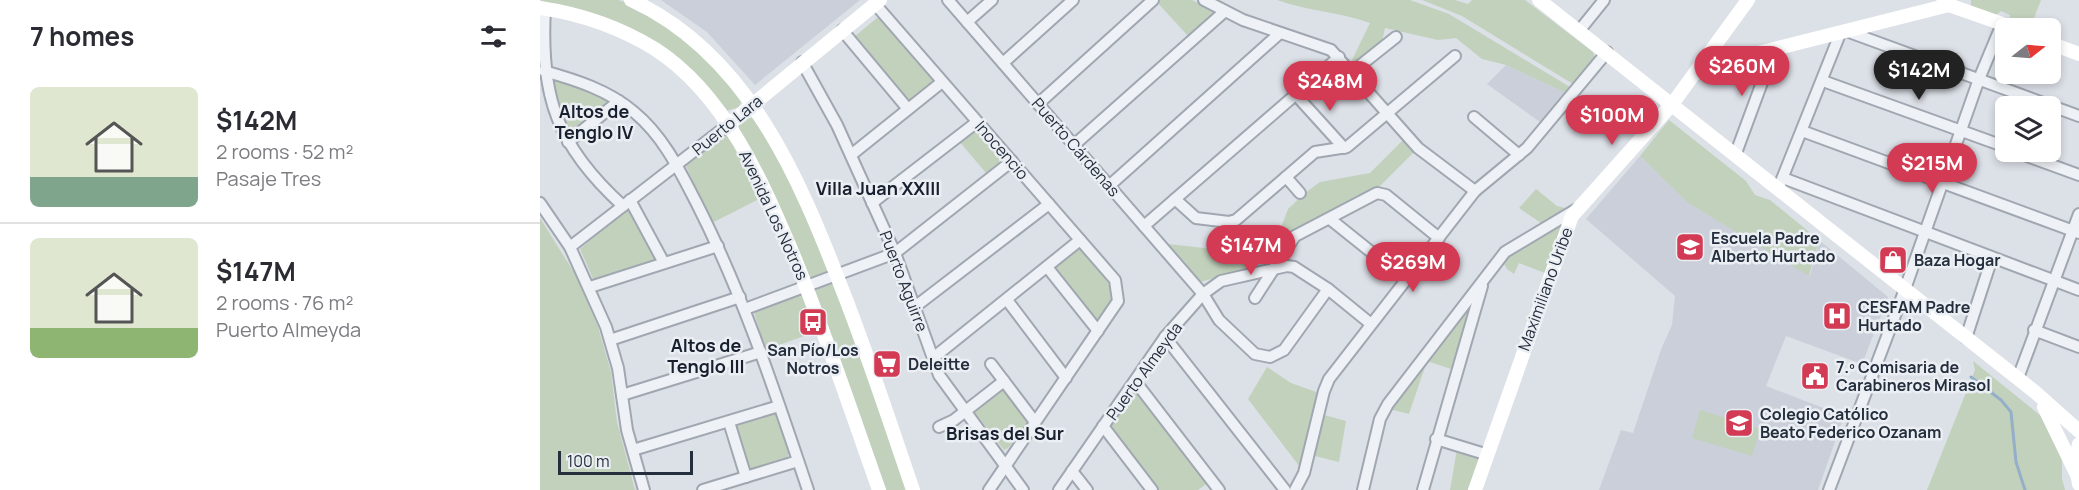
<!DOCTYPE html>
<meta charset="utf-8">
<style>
:root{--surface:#fff;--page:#f7f7f7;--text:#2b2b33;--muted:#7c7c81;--line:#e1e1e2;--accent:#d33a53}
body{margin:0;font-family:Manrope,sans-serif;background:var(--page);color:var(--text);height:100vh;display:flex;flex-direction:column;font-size:22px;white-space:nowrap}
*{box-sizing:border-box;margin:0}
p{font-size:20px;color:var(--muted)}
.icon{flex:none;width:33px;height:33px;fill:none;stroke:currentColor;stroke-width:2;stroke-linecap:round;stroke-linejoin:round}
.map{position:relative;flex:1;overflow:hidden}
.details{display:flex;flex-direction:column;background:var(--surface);width:540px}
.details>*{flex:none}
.needle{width:39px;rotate:73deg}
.buttons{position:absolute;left:1455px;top:18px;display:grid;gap:12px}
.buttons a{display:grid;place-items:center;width:66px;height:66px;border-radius:9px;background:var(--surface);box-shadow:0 3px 9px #0003;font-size:30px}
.scale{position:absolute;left:18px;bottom:15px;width:135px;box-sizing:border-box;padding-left:6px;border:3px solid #252e3d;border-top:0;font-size:16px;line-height:21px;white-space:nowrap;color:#252e3d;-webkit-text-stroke:4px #ebeff4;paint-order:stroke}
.price{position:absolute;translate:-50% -51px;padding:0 14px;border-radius:21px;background:var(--accent);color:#fff;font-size:20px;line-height:39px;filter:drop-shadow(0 2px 3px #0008)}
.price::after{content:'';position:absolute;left:50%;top:36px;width:18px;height:14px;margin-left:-9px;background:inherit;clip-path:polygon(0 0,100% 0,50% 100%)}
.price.selected{background:#222;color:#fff}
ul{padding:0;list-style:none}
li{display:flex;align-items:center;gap:18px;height:150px;padding:0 30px}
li+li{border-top:2px solid var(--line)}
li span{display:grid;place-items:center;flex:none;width:168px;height:120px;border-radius:9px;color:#555}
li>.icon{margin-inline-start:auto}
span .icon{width:72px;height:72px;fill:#fffc;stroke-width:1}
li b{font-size:26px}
h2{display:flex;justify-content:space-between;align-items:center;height:72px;padding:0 30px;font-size:26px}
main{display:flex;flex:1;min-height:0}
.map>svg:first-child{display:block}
.built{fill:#cacfd9}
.green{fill:#c2d1bc}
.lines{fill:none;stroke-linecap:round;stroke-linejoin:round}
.stream{stroke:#95afc9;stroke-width:3}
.street-casing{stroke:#a1a7b1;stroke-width:14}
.street{stroke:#eef1f5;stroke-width:10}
.secondary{stroke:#fff;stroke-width:14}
.labels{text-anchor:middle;stroke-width:5;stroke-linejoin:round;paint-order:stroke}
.street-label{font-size:16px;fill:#252e3d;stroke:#ebeff4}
.poi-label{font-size:16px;font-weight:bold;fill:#252e3d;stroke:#ebeff4;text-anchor:start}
.neighbourhood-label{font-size:18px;font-weight:bold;fill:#181f2e;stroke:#ebeff4}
</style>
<main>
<section class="details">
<h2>7 homes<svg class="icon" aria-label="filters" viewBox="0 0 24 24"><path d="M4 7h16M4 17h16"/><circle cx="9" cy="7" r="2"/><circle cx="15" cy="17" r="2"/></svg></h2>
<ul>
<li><span style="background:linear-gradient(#dfe7d0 75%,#7fa58c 0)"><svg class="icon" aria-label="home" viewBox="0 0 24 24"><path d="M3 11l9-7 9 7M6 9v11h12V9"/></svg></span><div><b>$142M</b><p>2 rooms · 52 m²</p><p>Pasaje Tres</p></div></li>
<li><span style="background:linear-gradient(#dfe7d0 75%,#8fb573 0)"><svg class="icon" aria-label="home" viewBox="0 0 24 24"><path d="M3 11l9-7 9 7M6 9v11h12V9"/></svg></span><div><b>$147M</b><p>2 rooms · 76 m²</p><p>Puerto Almeyda</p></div></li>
</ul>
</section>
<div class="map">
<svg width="1539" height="490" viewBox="0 0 1539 490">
<rect width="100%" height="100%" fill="#dce0e7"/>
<g class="built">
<path d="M121,0h199l-105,85 -48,-53z"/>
<path d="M966,65l60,28 -26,29 -53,-38z"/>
<path d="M1100,156l48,47 122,73 9,-36 69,57 -26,67 -76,-28 -20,50 78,30 -26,74h-219l22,-60 12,3 29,-86 10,-22 3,-29 -89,-77z"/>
</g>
<g class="green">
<path d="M0,0h78c49,15 85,57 120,92l3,10 -2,5 -13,4 -45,-47z"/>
<path d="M615,0h37l25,12 -28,25z"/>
<path d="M737,0h133l39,14 121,73 -4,6 -60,-28 -24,-6 -26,-21 -18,2 -53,-12 -4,18 -25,19 -4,-5 18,-37c-31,-11 -62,-12 -93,-23z"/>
<path d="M882,0h33l13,4 4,-4h53l68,52 2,6 -22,26 -111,-68z"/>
<path d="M1431,0h70l-11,28 -20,-6v-7l-9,-4 -6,5 -24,-10z"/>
<path d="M337,18h5l53,62v3l-27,22 -54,-68z"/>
<path d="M13,77l55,21 1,4 -37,30h-5l-17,-54z"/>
<path d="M209,118h5l35,57 39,96 -15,7 -6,-3 -68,-146v-4z"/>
<path d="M1129,120l77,61 9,14 15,5 49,40 -10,36 -121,-73 -48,-47z"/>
<path d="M433,130l5,1 21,27v5l-13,10 -27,-32z"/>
<path d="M185,133h3l35,64 -51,26 -26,-57z"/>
<path d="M863,140l10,13 -38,38 -72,38 -28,30 -8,3 -66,20 -33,-38 81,9 25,-7 14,-37 17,-16 15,-11 50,-9z"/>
<path d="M996,189l21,17 8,2 -24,15 -22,-15z"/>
<path d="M90,210l27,50 -63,21 -14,-32 44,-38z"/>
<path d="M0,218l35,56 23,53 13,45 6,50 18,68h-95z"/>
<path d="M1020,224l2,1 -17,48 -26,-10 -5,11 -7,-5 -4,-7 2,-4z"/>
<path d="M538,248c7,4 13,14 19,21 21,24 18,29 0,53l-44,-53z"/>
<path d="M291,281l4,2 74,207h-25l-69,-199 1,-3z"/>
<path d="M262,292l16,39 -53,19 -11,-38z"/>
<path d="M932,303l-21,66 -24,-8 -18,53 -20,-5z"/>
<path d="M1433,361l68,55 21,42v21l3,11h-138l48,-120z"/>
<path d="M727,367l24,16 28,10 -19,74 -52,-68z"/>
<path d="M463,387l24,33 -1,6 -18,22 -4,2 -31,-40z"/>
<path d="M595,388l74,94 -11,8h-42l-48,-66z"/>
<path d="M1160,410l60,19 -8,27 -60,-18z"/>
<path d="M230,411l5,2 14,41 -2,4 -35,11 -5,-1 -13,-41 4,-6z"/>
<path d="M784,415l22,6 -7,41 -24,-6z"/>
<path d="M917,449l22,10 -10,31h-19z"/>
</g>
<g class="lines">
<path class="stream" d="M1431,377l30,23 10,12 5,50 9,28"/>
<g class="street-casing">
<g id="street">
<path d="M408,0l255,294 16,26 36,34 15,3 14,-7 44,-61"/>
<path d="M664,0l39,20 88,30 87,98 57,43"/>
<path d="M335,4l240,276 3,21 -129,189"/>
<path d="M5,9c-5,88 12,137 78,197"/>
<path d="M427,22l25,-22"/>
<path d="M302,30l66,79"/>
<path d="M1039,31l25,-31"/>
<path d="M1309,32l230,84"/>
<path d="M262,62l35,63 58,128 44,122 84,115"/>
<path d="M463,63l70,-63"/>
<path d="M4,71c32,9 64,19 90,41 29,24 45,57 62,90 47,92 79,190 112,288"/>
<path d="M812,72l44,-35"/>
<path d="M1283,81l183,66"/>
<path d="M756,95l48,53"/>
<path d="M498,104l115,-104"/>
<path d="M934,117l45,38"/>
<path d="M1262,131l277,102"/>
<path d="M28,142l51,-41"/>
<path d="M534,145l150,-133"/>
<path d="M1476,152l63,23"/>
<path d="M1196,153l38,-103"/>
<path d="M311,155l91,-73"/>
<path d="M746,177l14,16"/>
<path d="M1243,178l296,112"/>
<path d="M1240,184l60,-150"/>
<path d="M569,186l171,-153"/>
<path d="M635,199l21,19 33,4 7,-2 79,-68 32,-5 108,-91"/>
<path d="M90,200l34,63"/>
<path d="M0,203l30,44 36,80 12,41 9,62 17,60"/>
<path d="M332,203l105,-81"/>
<path d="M790,219l76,61"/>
<path d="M604,226l195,-169"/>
<path d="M30,247l159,-123"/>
<path d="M507,267l51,64"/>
<path d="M50,287l128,-41"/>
<path d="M715,298l40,-62 82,-43 9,2 53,43"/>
<path d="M467,300l59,78"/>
<path d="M376,306l133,-102"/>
<path d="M205,309l150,-56 117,-92"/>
<path d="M1494,330l45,17"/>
<path d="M625,337l120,153"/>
<path d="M1426,338l26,-80"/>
<path d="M70,340l130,-43"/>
<path d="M393,358l147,-118"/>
<path d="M451,364l44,58"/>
<path d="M1478,378l61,-164"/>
<path d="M595,381l84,109"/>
<path d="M82,395l139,-43"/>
<path d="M189,422l17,55"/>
<path d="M563,426l49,64"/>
<path d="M399,427l15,-7 50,-39"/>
<path d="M896,439l49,15"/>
<path d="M93,450l146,-44"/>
<path d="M532,471l15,19"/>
<path d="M163,490l95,-29"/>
<path d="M519,490l106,-153 38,-43 18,-13 66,-15 7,1 34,22 43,35"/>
<path d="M755,490l9,-17 20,-82 5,-12 146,-188 52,-43 80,-96"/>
<path d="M823,490l17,-71 8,-15 117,-152 70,-42"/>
<path d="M883,490l59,-204"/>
<path d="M1289,490l76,-201 74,-210 23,-55"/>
</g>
</g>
<use href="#street" class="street"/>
<g class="secondary">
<path d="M91,0c116,53 168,177 211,289 26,66 48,134 71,201"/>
<path d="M999,0l496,392 44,39"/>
<path d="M1403,3l71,25"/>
<path d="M0,8c41,6 79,19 115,41 70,45 107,132 138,205 32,78 58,157 86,236"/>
<path d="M1510,43l29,11"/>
<path d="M1159,68l250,-63"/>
<path d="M189,124l151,-124"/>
<path d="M1504,407l32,66"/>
<path d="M1539,444l-4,19 4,21"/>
<path d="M935,490l97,-274 101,-113 75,-103"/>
</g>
</g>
<defs>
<g id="school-square" transform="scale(1.5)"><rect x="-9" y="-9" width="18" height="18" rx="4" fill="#d33a53" stroke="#ebeff4"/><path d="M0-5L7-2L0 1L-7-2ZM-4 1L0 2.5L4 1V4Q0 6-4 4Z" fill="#fff"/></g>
<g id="shop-square" transform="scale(1.5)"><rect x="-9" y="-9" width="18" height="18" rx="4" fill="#d33a53" stroke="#ebeff4"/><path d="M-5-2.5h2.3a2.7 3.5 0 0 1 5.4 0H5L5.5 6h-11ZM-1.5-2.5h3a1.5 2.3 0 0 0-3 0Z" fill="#fff"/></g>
<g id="hospital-square" transform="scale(1.5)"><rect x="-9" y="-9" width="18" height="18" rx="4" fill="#d33a53" stroke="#ebeff4"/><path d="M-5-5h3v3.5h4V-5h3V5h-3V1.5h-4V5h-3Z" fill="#fff"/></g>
<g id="bus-square" transform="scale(1.5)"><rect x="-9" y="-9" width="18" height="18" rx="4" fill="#d33a53" stroke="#ebeff4"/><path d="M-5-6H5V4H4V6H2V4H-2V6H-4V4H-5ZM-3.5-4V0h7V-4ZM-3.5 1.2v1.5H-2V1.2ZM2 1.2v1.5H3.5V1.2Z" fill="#fff"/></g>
<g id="supermarket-square" transform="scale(1.5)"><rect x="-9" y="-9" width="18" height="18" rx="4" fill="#d33a53" stroke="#ebeff4"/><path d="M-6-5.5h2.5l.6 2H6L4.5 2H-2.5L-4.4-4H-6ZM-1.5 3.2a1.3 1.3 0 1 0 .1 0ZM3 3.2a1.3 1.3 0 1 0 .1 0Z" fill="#fff"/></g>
<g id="civic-square" transform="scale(1.5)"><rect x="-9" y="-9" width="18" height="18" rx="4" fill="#d33a53" stroke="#ebeff4"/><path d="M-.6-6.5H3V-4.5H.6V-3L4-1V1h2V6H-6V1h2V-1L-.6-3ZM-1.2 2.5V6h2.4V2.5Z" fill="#fff"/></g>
</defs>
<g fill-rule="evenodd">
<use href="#school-square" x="1150" y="247"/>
<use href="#shop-square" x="1353" y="260"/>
<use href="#hospital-square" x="1297" y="316"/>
<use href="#bus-square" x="273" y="322"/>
<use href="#supermarket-square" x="347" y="364"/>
<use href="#civic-square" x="1275" y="376"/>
<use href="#school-square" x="1199" y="423"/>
</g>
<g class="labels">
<g class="street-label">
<text transform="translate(187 125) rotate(-39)" y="6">Puerto Lara</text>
<text transform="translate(536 147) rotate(49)" y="6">Puerto Cárdenas</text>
<text transform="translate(462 150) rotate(49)" y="6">Inocencio</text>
<text transform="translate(234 215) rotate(65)" y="6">Avenida Los Notros</text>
<text transform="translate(364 281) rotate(69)" y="6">Puerto Aguirre</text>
<text transform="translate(1005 289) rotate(-70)" y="6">Maximiliano Uribe</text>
<text transform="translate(604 371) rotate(-54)" y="6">Puerto Almeyda</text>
</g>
<g class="poi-label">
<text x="1171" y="244">Escuela Padre<tspan x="1171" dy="18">Alberto Hurtado</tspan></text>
<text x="1374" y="266">Baza Hogar</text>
<text x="1318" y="313">CESFAM Padre<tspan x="1318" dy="18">Hurtado</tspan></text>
<text x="273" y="356" text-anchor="middle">San Pío/Los<tspan x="273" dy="18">Notros</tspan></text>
<text x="368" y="370">Deleitte</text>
<text x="1296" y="373">7.º Comisaria de<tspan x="1296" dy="18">Carabineros Mirasol</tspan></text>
<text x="1220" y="420">Colegio Católico<tspan x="1220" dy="18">Beato Federico Ozanam</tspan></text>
</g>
<g class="neighbourhood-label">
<text x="54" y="118">Altos de<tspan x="54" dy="21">Tenglo IV</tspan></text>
<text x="338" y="195">Villa Juan XXIII</text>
<text x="166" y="352">Altos de<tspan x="166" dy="21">Tenglo III</tspan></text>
<text x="465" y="440">Brisas del Sur</text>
</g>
</g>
</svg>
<div class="buttons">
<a><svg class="needle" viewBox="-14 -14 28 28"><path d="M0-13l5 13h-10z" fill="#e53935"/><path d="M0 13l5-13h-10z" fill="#7c7c81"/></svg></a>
<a><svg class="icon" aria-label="layers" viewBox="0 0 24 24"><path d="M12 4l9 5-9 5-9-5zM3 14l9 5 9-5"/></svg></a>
</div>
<div class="scale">100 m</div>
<b class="price" style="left:1202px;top:97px">$260M</b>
<b class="price selected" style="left:1379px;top:101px">$142M</b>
<b class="price" style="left:790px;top:112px">$248M</b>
<b class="price" style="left:1072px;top:146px">$100M</b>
<b class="price" style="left:1392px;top:194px">$215M</b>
<b class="price" style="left:711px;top:276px">$147M</b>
<b class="price" style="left:873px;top:293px">$269M</b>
</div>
</main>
